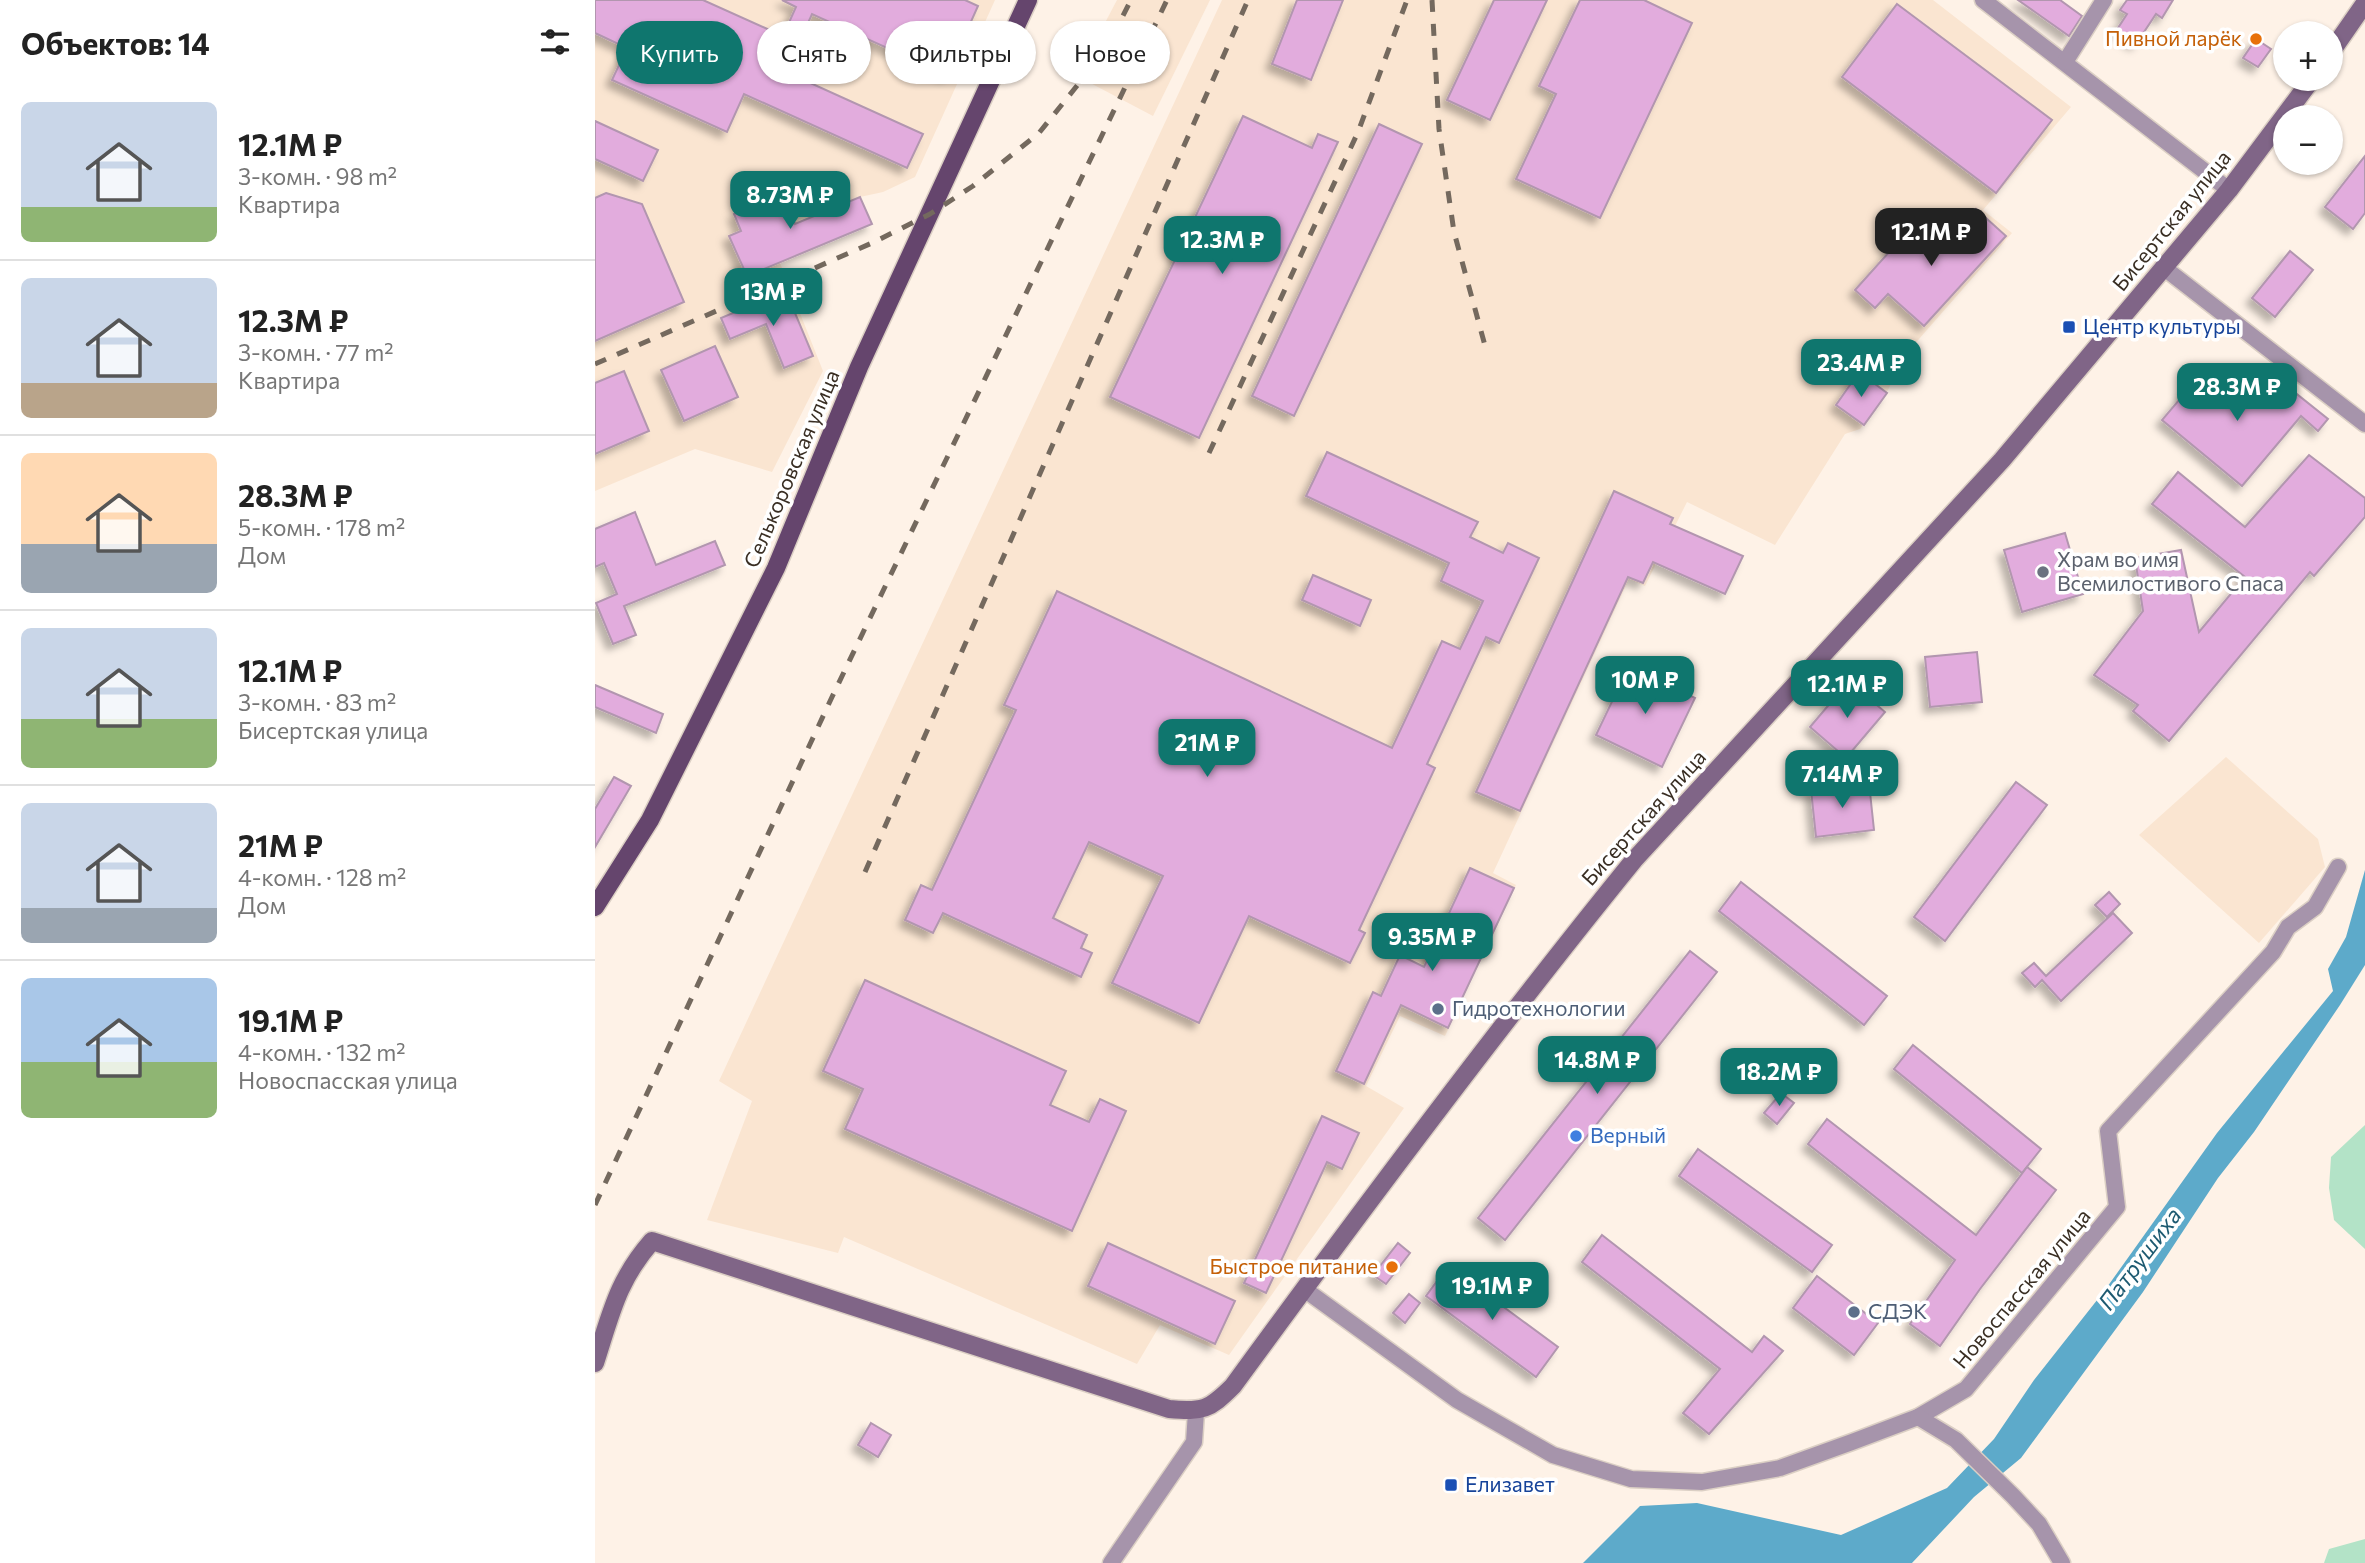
<!DOCTYPE html>
<html lang="ru">
<meta charset="utf-8">
<style>
:root{--surface:#fff;--page:#f6f6f6;--text:#222;--muted:#767676;--line:#e0e0e0;--accent:#0f766e}
body{margin:0;font-family:Commissioner,sans-serif;background:var(--page);color:var(--text);height:100vh;display:flex;flex-direction:column;font-size:26px;white-space:nowrap}
*{box-sizing:border-box;margin:0}
p{font-size:23px;color:var(--muted)}
.icon{flex:none;width:38px;height:38px;fill:none;stroke:currentColor;stroke-width:2;stroke-linecap:round;stroke-linejoin:round}
.map{position:relative;flex:1;overflow:hidden}
.side{display:flex;flex-direction:column;background:var(--surface);width:595px}
.side>*{flex:none}
.hud{position:absolute;left:21px;top:21px;width:665px;height:63px;display:flex;gap:14px}
.fabs{position:absolute;left:1678px;top:21px;display:grid;gap:14px}
.fabs a{display:grid;place-items:center;width:70px;height:70px;border-radius:50%;background:var(--surface);box-shadow:0 2px 5px #0004;font-size:35px}
.price{position:absolute;translate:-50% -60px;padding:0 16px;border-radius:14px;background:var(--accent);color:#fff;font-size:23px;line-height:46px;filter:drop-shadow(0 2px 4px #0008)}
.price::after{content:'';position:absolute;left:50%;top:42px;width:21px;height:16px;margin-left:-10px;background:inherit;clip-path:polygon(0 0,100% 0,50% 100%)}
.price.on{background:#222;color:#fff}
ul{padding:0;list-style:none}
li{display:flex;align-items:center;gap:21px;height:175px;padding:0 21px}
li+li{border-top:2px solid var(--line)}
li span{display:grid;place-items:center;flex:none;width:196px;height:140px;border-radius:10px;color:#555}
li>.icon{margin-inline-start:auto}
span .icon{width:84px;height:84px;fill:#fffc;stroke-width:1}
li b{font-size:30px}
h2{display:flex;justify-content:space-between;align-items:center;height:84px;padding:0 21px;font-size:30px}
.pill{padding:0 24px;border-radius:32px;background:var(--surface);box-shadow:0 2px 5px #0004;font-size:24px;line-height:63px}
.pill.on{background:var(--accent);color:#fff}
main{display:flex;flex:1;min-height:0}
.map>svg:first-child{display:block}
.built{fill:#fae5d1}
.green{fill:#b3e3c7}
.water{fill:#5daaca}
.building{fill:#e2acdd;stroke:#b296af;stroke-width:2;filter:url(#shadow)}
.lines{fill:none;stroke-linecap:round;stroke-linejoin:round}
.street-casing{stroke:#dbcfc4;stroke-width:19}
.secondary-casing{stroke:#dbcfc4;stroke-width:21}
.primary-casing{stroke:#dbcfc4;stroke-width:21}
.street{stroke:#a694ab;stroke-width:16}
.secondary{stroke:#806587;stroke-width:18}
.primary{stroke:#65456d;stroke-width:18}
.rail{stroke:#74695e;stroke-width:5;stroke-dasharray:12 12;stroke-linecap:butt}
.food-dot{fill:#e8710a;stroke:#fff;stroke-width:2.5}
.transit-dot{fill:#1a4fb4;stroke:#fff;stroke-width:2.5}
.worship-dot{fill:#6b7280;stroke:#fff;stroke-width:2.5}
.service-dot{fill:#5c6f8a;stroke:#fff;stroke-width:2.5}
.shop-dot{fill:#3f7fe0;stroke:#fff;stroke-width:2.5}
.labels{text-anchor:middle;stroke-width:7;stroke-linejoin:round;paint-order:stroke}
.food-label{font-size:21px;fill:#c56008;stroke:#fff;text-anchor:end}
.street-label{font-size:21px;fill:#392e23;stroke:#fff}
.transit-label{font-size:21px;fill:#164399;stroke:#fff;text-anchor:start}
.worship-label{font-size:21px;fill:#5b616d;stroke:#fff;text-anchor:start}
.service-label{font-size:21px;fill:#4e5e75;stroke:#fff;text-anchor:start}
.shop-label{font-size:21px;fill:#366cbe;stroke:#fff;text-anchor:start}
.water-label{font-size:23px;font-style:italic;fill:#1d5a71;stroke:#fff}
</style>
<main>
<section class="side">
<h2>Объектов: 14<svg class="icon" aria-label="filters" viewBox="0 0 24 24"><path d="M4 7h16M4 17h16"/><circle cx="9" cy="7" r="2"/><circle cx="15" cy="17" r="2"/></svg></h2>
<ul>
<li><span style="background:linear-gradient(#c9d6e8 75%,#8fb573 0)"><svg class="icon" aria-label="home" viewBox="0 0 24 24"><path d="M3 11l9-7 9 7M6 9v11h12V9"/></svg></span><div><b>12.1M ₽</b><p>3-комн. · 98 m²</p><p>Квартира</p></div></li>
<li><span style="background:linear-gradient(#c9d6e8 75%,#b9a48a 0)"><svg class="icon" aria-label="home" viewBox="0 0 24 24"><path d="M3 11l9-7 9 7M6 9v11h12V9"/></svg></span><div><b>12.3M ₽</b><p>3-комн. · 77 m²</p><p>Квартира</p></div></li>
<li><span style="background:linear-gradient(#ffd9b3 65%,#9aa5b1 0)"><svg class="icon" aria-label="home" viewBox="0 0 24 24"><path d="M3 11l9-7 9 7M6 9v11h12V9"/></svg></span><div><b>28.3M ₽</b><p>5-комн. · 178 m²</p><p>Дом</p></div></li>
<li><span style="background:linear-gradient(#c9d6e8 65%,#8fb573 0)"><svg class="icon" aria-label="home" viewBox="0 0 24 24"><path d="M3 11l9-7 9 7M6 9v11h12V9"/></svg></span><div><b>12.1M ₽</b><p>3-комн. · 83 m²</p><p>Бисертская улица</p></div></li>
<li><span style="background:linear-gradient(#c9d6e8 75%,#9aa5b1 0)"><svg class="icon" aria-label="home" viewBox="0 0 24 24"><path d="M3 11l9-7 9 7M6 9v11h12V9"/></svg></span><div><b>21M ₽</b><p>4-комн. · 128 m²</p><p>Дом</p></div></li>
<li><span style="background:linear-gradient(#a9c7e8 60%,#8fb573 0)"><svg class="icon" aria-label="home" viewBox="0 0 24 24"><path d="M3 11l9-7 9 7M6 9v11h12V9"/></svg></span><div><b>19.1M ₽</b><p>4-комн. · 132 m²</p><p>Новоспасская улица</p></div></li>
</ul>
</section>
<div class="map">
<svg width="1770" height="1563" viewBox="0 0 1770 1563">
<defs>
<filter id="shadow"><feDropShadow dx="-6" dy="6" stdDeviation="3.5" flood-color="#0004"/></filter>
</defs>
<rect width="100%" height="100%" fill="#fef2e7"/>
<g class="built">
<path d="M0,0h400l-80,177 -32,15 -23,5 12,27 -92,39 43,108 -51,101 -77,-23 -100,42z"/>
<path d="M522,0h93l-57,116 -76,-40z"/>
<path d="M627,0h711l138,107 -88,103 29,23 -107,122 -17,35 -28,39 -15,5 -70,111 -88,-43 -42,84 -16,-7 -136,294 23,12 -71,151 -45,-20 -34,70 38,22 -175,247 -69,-30 -23,39 -293,-127 -6,16 -131,-33 45,-119 -33,-20z"/>
<path d="M1631,757l92,82 7,28 -66,76 -120,-108z"/>
</g>
<g class="green">
<path d="M1770,1125v124l-31,-29 -5,-32 2,-31z"/>
<path d="M1770,1539v24h-41l5,-14z"/>
</g>
<path class="water" d="M1770,870v95l-25,40 -86,127 -36,46 -75,114 -122,166 -47,39 -62,66h-329l57,-57 57,-3 144,32 106,-47 47,-49 40,-59 71,-90 112,-157 116,-142 -5,-22 18,-32z"/>
<g class="building">
<path d="M0,0h108l80,36 13,-29 -14,-7h183l13,6 -31,69 -135,-61 -26,58 137,62 -16,34 -163,-74 -17,38 -115,-52 15,-32 -32,-15z"/>
<path d="M702,0h46l-32,80 -39,-16z"/>
<path d="M899,0h53l-57,120 -43,-20z"/>
<path d="M985,0h64l48,23 -92,195 -84,-39 40,-85 -17,-8z"/>
<path d="M1423,0h42l22,16 -13,20z"/>
<path d="M1532,0h46l-11,18 -6,-4 -20,30 -20,-13 11,-17 -7,-4z"/>
<path d="M1302,4l155,116 -56,73 -154,-116z"/>
<path d="M1661,39l15,10 -13,18 -15,-9z"/>
<path d="M648,116l69,32 6,-14 20,8 -139,296 -89,-41z"/>
<path d="M0,121l63,29 -15,31 -48,-22z"/>
<path d="M784,124l43,20 -128,272 -42,-20z"/>
<path d="M1770,156v57l-12,16 -28,-22z"/>
<path d="M11,193l36,11 42,98 -89,39v-143z"/>
<path d="M187,193l13,31 65,-27 12,27 -125,52 -18,-40 12,-5 -7,-17z"/>
<path d="M1381,209l30,27 -82,90 -36,-32 -13,14 -20,-18 53,-59 27,23z"/>
<path d="M1695,251l23,19 -38,47 -23,-19z"/>
<path d="M178,296l4,10 13,-5 23,55 -29,12 -18,-44 -36,15 -9,-21z"/>
<path d="M120,346l23,51 -54,24 -23,-51z"/>
<path d="M1612,367l47,40 24,-28 50,40 -10,12 -17,-15 -59,70 -80,-66z"/>
<path d="M29,371l25,60 -54,23v-71z"/>
<path d="M1264,372l28,21 -23,32 -28,-20z"/>
<path d="M732,452l151,70 -8,15 33,16 5,-10 31,15 -40,85 -13,-6 -59,127 8,4 -76,162 6,3 -15,30 -101,-47 -50,107 -87,-40 51,-107 -74,-34 -36,76 34,17 -6,13 11,5 -11,24 -138,-64 -10,20 -28,-13 16,-35 11,5 84,-180 -12,-5 53,-114 335,157 50,-107 18,8 23,-48 -42,-20 8,-18 -143,-67z"/>
<path d="M1714,455l56,43v19l-51,59 -4,-4 -141,169 -36,-30 5,-6 -44,-30 49,-64 -8,-53 46,-8 18,82 46,-55 -93,-73 26,-32 67,55z"/>
<path d="M1019,491l59,27 -3,6 73,32 -18,38 -72,-32 -10,21 -15,-6 -108,234 -44,-19z"/>
<path d="M40,512l21,53 59,-24 10,24 -101,41 12,29 -23,9 -17,-41 21,-9 -13,-31 -9,4v-38z"/>
<path d="M1470,533l18,61 -61,18 -18,-62z"/>
<path d="M718,575l58,25 -11,26 -58,-26z"/>
<path d="M1382,652l5,50 -52,5 -5,-50z"/>
<path d="M1034,666l66,32 -33,69 -66,-32z"/>
<path d="M1254,681l36,31 -39,46 -36,-31z"/>
<path d="M0,685l68,29 -7,19 -61,-26z"/>
<path d="M19,777l17,9 -36,61v-38z"/>
<path d="M1421,782l31,23 -102,136 -31,-24z"/>
<path d="M1274,783l5,47 -58,7 -5,-47z"/>
<path d="M875,868l44,20 -66,140 -47,-23 -37,79 -28,-13 37,-79 8,4 19,-41 24,12z"/>
<path d="M1146,882l146,114 -23,29 -145,-114z"/>
<path d="M1514,892l11,12 -13,13 -12,-12z"/>
<path d="M1518,913l19,20 -71,68 -19,-21 -7,7 -13,-14 12,-10 12,13z"/>
<path d="M1095,951l27,21 -212,268 -27,-22z"/>
<path d="M270,980l201,91 -16,34 39,17 11,-23 26,12 -54,120 -227,-102 18,-40 -40,-18z"/>
<path d="M1318,1045l128,104 -19,24 -128,-104z"/>
<path d="M1186,1093l13,10 -17,21 -13,-11z"/>
<path d="M727,1116l37,17 -17,36 -15,-7 -61,131 -22,-10z"/>
<path d="M1232,1119l149,116 51,-68 29,23 -76,99 -40,57 -30,-22 45,-64 -147,-116z"/>
<path d="M1103,1149l134,96 -20,27 -133,-96z"/>
<path d="M1007,1235l150,117 12,-16 19,15 -74,83 -26,-21 37,-44 -138,-107z"/>
<path d="M513,1243l127,58 -20,43 -127,-58z"/>
<path d="M803,1243l12,10 -24,31 -13,-9z"/>
<path d="M853,1266l110,81 -22,30 -110,-81z"/>
<path d="M1222,1276l61,47 -24,32 -61,-47z"/>
<path d="M814,1294l11,9 -15,20 -12,-10z"/>
<path d="M276,1423l20,12 -13,22 -20,-12z"/>
</g>
<g class="lines">
<g class="street-casing">
<g id="street">
<path d="M1388,0l246,190"/>
<path d="M1470,62l39,-62"/>
<path d="M1568,267l202,157"/>
<path d="M709,1289l153,111 96,55 78,24 71,3 78,-14 72,-26 66,-25 48,-28 151,-182 -9,-76 165,-179 15,-25 27,-20 23,-40"/>
<path d="M1323,1417l38,23 57,56 26,28 23,39"/>
<path d="M516,1563l83,-121 2,-30"/>
</g>
</g>
<g class="secondary-casing">
<g id="secondary">
<path d="M1736,52l34,-49"/>
<path d="M0,1363c16,-49 22,-82 57,-122l517,168c34,3 40,1 64,-23 130,-178 262,-355 401,-526l368,-400 227,-270 83,-111"/>
</g>
</g>
<g class="primary-casing">
<path id="primary" d="M0,907l55,-87 126,-252 83,-201 169,-367"/>
</g>
<use href="#street" class="street"/>
<use href="#secondary" class="secondary"/>
<use href="#primary" class="primary"/>
<g class="rail">
<path d="M837,0l7,129 15,103 33,121"/>
<path d="M0,364l277,-121 58,-29 43,-28 66,-53 66,-82 26,-51"/>
<path d="M614,453l149,-321 49,-132"/>
<path d="M270,872l383,-872"/>
<path d="M0,1205l237,-508 335,-697"/>
</g>
</g>
<g class="food-dot">
<circle cx="1661" cy="39" r="7"/>
<circle cx="797" cy="1267" r="7"/>
</g>
<g class="transit-dot">
<rect x="1467" y="320" width="14" height="14" rx="3.5"/>
<rect x="849" y="1478" width="14" height="14" rx="3.5"/>
</g>
<circle class="worship-dot" cx="1448" cy="572" r="7"/>
<g class="service-dot">
<circle cx="843" cy="1009" r="7"/>
<circle cx="1259" cy="1312" r="7"/>
</g>
<circle class="shop-dot" cx="981" cy="1136" r="7"/>
<g class="labels">
<g class="food-label">
<text x="1647" y="46">Пивной ларёк</text>
<text x="783" y="1274">Быстрое питание</text>
</g>
<g class="street-label">
<text transform="translate(1577 221) rotate(-51)" y="7">Бисертская улица</text>
<text transform="translate(197 469) rotate(-67)" y="7">Селькоровская улица</text>
<text transform="translate(1049 818) rotate(-48)" y="7">Бисертская улица</text>
<text transform="translate(1427 1289) rotate(-50)" y="7">Новоспасская улица</text>
</g>
<g class="transit-label">
<text x="1488" y="334">Центр культуры</text>
<text x="870" y="1492">Елизавет</text>
</g>
<g class="worship-label">
<text x="1462" y="567">Храм во имя<tspan x="1462" dy="24">Всемилостивого Спаса</tspan></text>
</g>
<g class="service-label">
<text x="857" y="1016">Гидротехнологии</text>
<text x="1273" y="1319">СДЭК</text>
</g>
<g class="shop-label">
<text x="995" y="1143">Верный</text>
</g>
<g class="water-label">
<text transform="translate(1545 1259) rotate(-53)" y="8">Патрушиха</text>
</g>
</g>
</svg>
<div class="fabs">
<a>+</a>
<a>−</a>
</div>
<b class="price" style="left:195px;top:231px">8.73M ₽</b>
<b class="price on" style="left:1336px;top:268px">12.1M ₽</b>
<b class="price" style="left:627px;top:276px">12.3M ₽</b>
<b class="price" style="left:178px;top:328px">13M ₽</b>
<b class="price" style="left:1266px;top:399px">23.4M ₽</b>
<b class="price" style="left:1642px;top:423px">28.3M ₽</b>
<b class="price" style="left:1050px;top:716px">10M ₽</b>
<b class="price" style="left:1252px;top:720px">12.1M ₽</b>
<b class="price" style="left:612px;top:779px">21M ₽</b>
<b class="price" style="left:1247px;top:810px">7.14M ₽</b>
<b class="price" style="left:837px;top:973px">9.35M ₽</b>
<b class="price" style="left:1002px;top:1096px">14.8M ₽</b>
<b class="price" style="left:1184px;top:1108px">18.2M ₽</b>
<b class="price" style="left:897px;top:1322px">19.1M ₽</b>
<div class="hud">
<a class="pill on">Купить</a>
<a class="pill">Снять</a>
<a class="pill">Фильтры</a>
<a class="pill">Новое</a>
</div>
</div>
</main>
